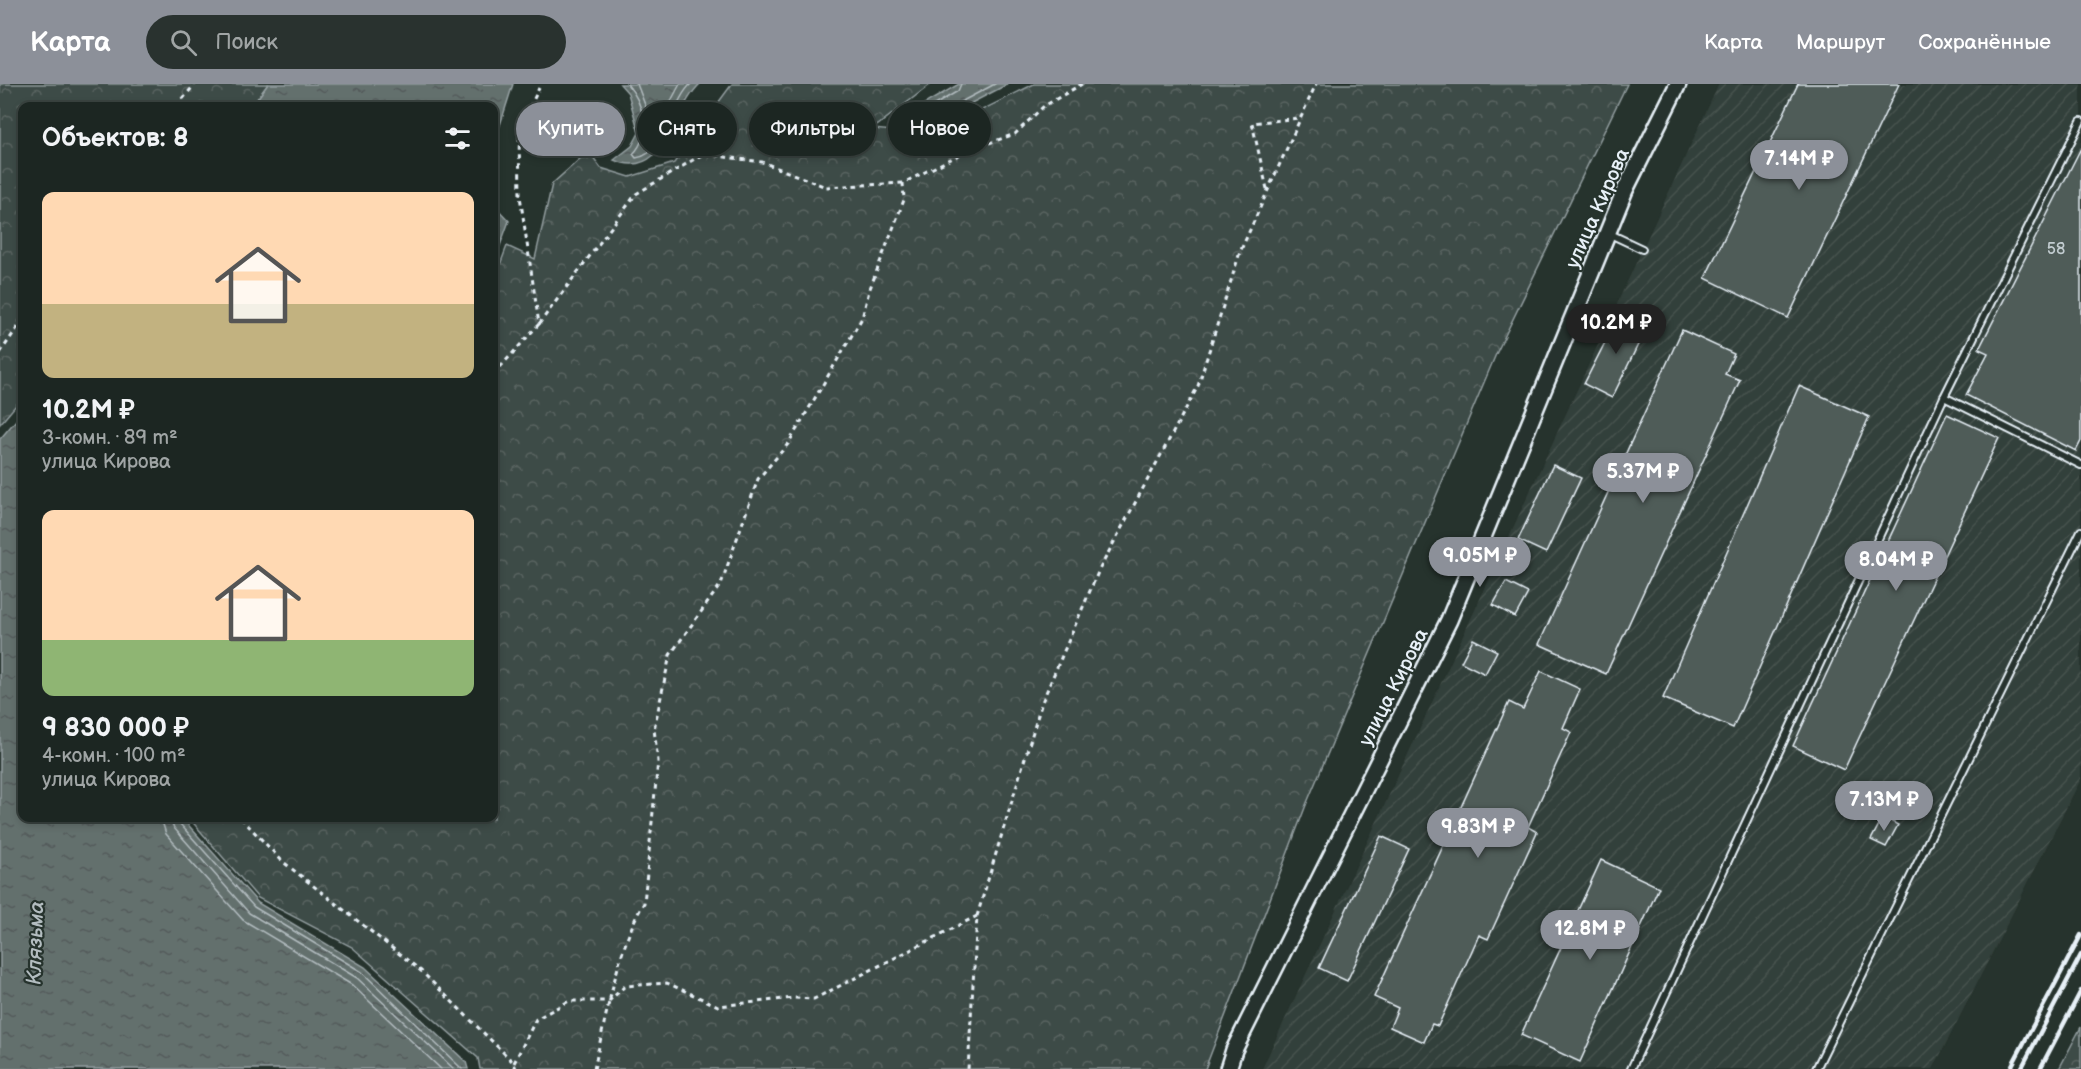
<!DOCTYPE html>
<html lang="ru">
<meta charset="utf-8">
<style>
:root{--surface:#1c2622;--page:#29322f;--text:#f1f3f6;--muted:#a0a5a5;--line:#3a4340;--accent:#8c9099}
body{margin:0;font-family:"Balsamiq Sans",sans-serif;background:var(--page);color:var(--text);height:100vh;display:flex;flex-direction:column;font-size:22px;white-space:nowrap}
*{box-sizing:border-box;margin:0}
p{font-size:20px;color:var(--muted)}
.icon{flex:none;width:33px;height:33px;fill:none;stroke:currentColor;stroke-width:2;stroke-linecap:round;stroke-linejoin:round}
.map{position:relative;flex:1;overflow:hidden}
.sheet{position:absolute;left:18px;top:18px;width:480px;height:720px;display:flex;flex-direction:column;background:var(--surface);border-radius:12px;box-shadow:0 3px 9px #0003,0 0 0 2px var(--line)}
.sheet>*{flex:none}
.top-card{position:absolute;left:516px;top:18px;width:570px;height:54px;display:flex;gap:12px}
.price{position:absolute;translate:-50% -51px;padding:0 14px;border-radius:21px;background:var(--accent);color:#fff;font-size:20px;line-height:39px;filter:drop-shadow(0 2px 3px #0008)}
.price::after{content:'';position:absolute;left:50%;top:36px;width:18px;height:14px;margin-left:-9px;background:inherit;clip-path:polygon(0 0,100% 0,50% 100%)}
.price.selected{background:#222;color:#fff}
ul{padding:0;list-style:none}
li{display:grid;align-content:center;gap:12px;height:318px;padding:0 24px}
li span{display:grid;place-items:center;height:186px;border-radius:12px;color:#555}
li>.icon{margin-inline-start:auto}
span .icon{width:108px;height:108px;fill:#fffc;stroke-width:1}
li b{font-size:26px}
h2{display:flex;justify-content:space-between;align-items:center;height:72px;padding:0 24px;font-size:26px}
.tag{padding:0 21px;border-radius:27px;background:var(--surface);box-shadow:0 3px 9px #0003,0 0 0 2px var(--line);font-size:21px;line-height:54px}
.tag.selected{background:var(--accent);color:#fff}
header{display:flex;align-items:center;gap:36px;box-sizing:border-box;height:84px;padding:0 30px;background:var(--accent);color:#fff}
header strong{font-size:28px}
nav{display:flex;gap:33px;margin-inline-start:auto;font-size:21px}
.search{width:420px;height:54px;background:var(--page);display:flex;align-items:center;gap:15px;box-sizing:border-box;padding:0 21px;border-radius:33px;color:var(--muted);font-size:22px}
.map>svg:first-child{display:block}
.industrial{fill:url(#industrial-furrows)}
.forest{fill:url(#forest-crowns);stroke:#939ea0;stroke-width:1.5}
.water{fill:url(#water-ripples);stroke:#98a3a5;stroke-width:1.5}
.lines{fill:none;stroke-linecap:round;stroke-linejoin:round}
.shore{stroke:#b3bdc0;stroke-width:1.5}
.building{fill:#505c59;stroke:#e8f1f8;stroke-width:1.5}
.service-casing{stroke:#e8f1f8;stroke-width:10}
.tertiary-casing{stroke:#e8f1f8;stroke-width:20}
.path{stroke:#e8f1f8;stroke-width:3;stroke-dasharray:4.5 4.5;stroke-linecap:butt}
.service{stroke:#26332d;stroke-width:6}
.tertiary{stroke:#26332d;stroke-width:15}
.rail{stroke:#e8f1f8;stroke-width:4.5}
.labels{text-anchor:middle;stroke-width:4.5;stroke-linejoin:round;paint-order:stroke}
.number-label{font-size:16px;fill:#c2ccd0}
.street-label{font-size:20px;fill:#e8f1f8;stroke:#26332d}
.water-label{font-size:21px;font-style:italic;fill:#b3bdc0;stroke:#26332d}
</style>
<header>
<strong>Карта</strong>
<div class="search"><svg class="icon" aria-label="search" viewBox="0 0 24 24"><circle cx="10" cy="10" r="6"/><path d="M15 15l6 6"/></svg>Поиск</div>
<nav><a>Карта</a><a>Маршрут</a><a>Сохранённые</a></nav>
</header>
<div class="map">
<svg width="2081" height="985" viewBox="0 0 2081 985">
<defs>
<pattern id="industrial-furrows" width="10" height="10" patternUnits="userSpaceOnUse" patternTransform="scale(1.5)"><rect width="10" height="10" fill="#333f3a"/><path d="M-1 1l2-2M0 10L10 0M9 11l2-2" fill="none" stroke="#47524e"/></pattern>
<pattern id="forest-crowns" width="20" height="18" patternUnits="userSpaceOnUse" patternTransform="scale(1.5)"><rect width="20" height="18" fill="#3e4b47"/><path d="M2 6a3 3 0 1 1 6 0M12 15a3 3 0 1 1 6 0" fill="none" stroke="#5a6562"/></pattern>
<pattern id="water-ripples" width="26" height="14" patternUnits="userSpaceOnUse" patternTransform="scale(1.5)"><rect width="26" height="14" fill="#636f6d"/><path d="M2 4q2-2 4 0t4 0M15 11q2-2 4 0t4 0" fill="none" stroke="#535a5a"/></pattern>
</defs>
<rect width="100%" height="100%" fill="#26332d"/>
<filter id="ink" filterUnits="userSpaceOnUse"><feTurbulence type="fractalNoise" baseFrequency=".0167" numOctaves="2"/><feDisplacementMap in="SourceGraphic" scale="12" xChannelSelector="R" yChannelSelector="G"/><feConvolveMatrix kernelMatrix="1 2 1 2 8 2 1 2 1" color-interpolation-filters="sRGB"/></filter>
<g filter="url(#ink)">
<path class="industrial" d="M1719,0h362v695l-148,290h-671z"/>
<g class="forest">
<path d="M0,0h268l-16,22h-230v292l-22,26z"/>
<path d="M732,0h199l-58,45 59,6 102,-51h593l-131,270 -190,451 -101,264h-725l-2,-11 -126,-111 -94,-49 -69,-80h305v-537l13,-35 28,13 17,-75 29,-26 12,-1 8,11 29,9 44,-14z"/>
<path d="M2081,943v42h-22z"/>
</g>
<g class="water">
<path d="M268,0h245l-19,60v45v-83h-242z"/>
<path d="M620,0h80c-27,25 -35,98 -86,76l18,-14 7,-13 -11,-40z"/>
<path d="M959,0h49l-73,38 -40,-1z"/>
<path d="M494,108v13l15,16 -15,41z"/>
<path d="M22,329v405h160l76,85 107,64 101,95 2,7h-468v-630z"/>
</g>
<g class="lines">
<g class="shore">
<path d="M627,0c16,18 25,51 6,70l3,4c29,-3 36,-57 55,-74"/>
<path d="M637,0l18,47 25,-47"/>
<path d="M961,0l-3,7 -32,19 -1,5 9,1 61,-32"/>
<path d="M161,734l5,16 77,86 109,65 89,84"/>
<path d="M170,734l4,10 75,85 108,65 97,91"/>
<path d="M178,734l2,6 74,83 108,65 100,97"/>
</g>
</g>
<g class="building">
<path d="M1798,0h101l-111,234 -83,-40z"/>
<path d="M2081,64v293l-5,10 -110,-56 22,-42 -9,-4z"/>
<path d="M1621,227l27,13 -36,74 -28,-14z"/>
<path d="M1682,246l52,24 -9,20 15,6 -134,294 -67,-30z"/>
<path d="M1799,302l70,31 -136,311 -70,-30z"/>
<path d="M1947,330l52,24 -155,332 -51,-24z"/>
<path d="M1553,381l28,13 -35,75 -28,-13z"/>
<path d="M1506,498l22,11 -13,24 -22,-12z"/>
<path d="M1473,555l24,12 -12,23 -24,-12z"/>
<path d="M1541,587l39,18 -17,39 8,4 -43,95 9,5 -49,107 -9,-4 -41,91 -6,-2 -8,18 -34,-15 8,-19 -24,-11 135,-295 14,7z"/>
<path d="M1883,733l15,8 -12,22 -15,-7z"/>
<path d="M1381,752l28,13 -62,132 -28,-13z"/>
<path d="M1601,776l58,27 -79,175 -59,-27z"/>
</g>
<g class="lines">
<g class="service-casing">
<g id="service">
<path d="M1608,149l34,16"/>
<path d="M1944,313l137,68"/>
<path d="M1631,985l313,-672 137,-276"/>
<path d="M1816,985l265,-538"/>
</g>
</g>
<g class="tertiary-casing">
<path id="tertiary" d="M1228,985l6,-19 215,-430 176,-430 53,-106"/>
</g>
<g class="path">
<path d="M177,22l18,-22"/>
<path d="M1267,105l-15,-66 47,-5"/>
<path d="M539,240l97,-130 67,-40 59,8 64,25 77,-4"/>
<path d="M0,269l22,-32"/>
<path d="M494,290l45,-50 -19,-128 -1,-65 20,-43"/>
<path d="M241,734l41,43 139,110 93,92 2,6"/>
<path d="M514,979l22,-44 33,-18h40l16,-15 42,-3 51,23 76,-8 20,1 163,-83"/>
<path d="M594,985c11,-47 25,-127 50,-166l14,-142 -4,-32 16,-74 51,-71 37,-105 30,-35 74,-126 7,-27 35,-91 -1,-17 64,-32 48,-17 29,-28 38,-22"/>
<path d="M968,985l9,-153 65,-214 57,-132 99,-184 42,-134 76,-168"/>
</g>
<use href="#service" class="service"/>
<use href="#tertiary" class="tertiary"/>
<g class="rail">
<path d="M2010,985l71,-134"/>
<path d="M2021,985l60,-114"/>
<path d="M2040,985l41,-78"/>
</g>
</g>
</g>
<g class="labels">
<g class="number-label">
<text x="2056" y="170">58</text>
</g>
<g class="street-label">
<text transform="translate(1597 124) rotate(-66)" y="7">улица Кирова</text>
<text transform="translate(1393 603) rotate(-63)" y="7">улица Кирова</text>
</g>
<g class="water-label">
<text transform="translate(35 859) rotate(-88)" y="7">Клязьма</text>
</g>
</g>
</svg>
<b class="price" style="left:1799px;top:107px">7.14M ₽</b>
<b class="price selected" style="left:1616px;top:271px">10.2M ₽</b>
<b class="price" style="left:1643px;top:420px">5.37M ₽</b>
<b class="price" style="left:1480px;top:504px">9.05M ₽</b>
<b class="price" style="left:1896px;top:508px">8.04M ₽</b>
<b class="price" style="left:1884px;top:748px">7.13M ₽</b>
<b class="price" style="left:1478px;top:775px">9.83M ₽</b>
<b class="price" style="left:1590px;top:877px">12.8M ₽</b>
<div class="top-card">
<a class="tag selected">Купить</a>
<a class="tag">Снять</a>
<a class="tag">Фильтры</a>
<a class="tag">Новое</a>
</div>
<section class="sheet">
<h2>Объектов: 8<svg class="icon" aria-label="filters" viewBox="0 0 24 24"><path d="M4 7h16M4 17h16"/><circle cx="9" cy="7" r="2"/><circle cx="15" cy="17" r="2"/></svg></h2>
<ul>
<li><span style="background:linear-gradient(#ffd9b3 60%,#c2b280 0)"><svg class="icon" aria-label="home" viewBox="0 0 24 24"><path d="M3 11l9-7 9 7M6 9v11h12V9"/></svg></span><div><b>10.2M ₽</b><p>3-комн. · 89 m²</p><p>улица Кирова</p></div></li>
<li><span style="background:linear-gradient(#ffd9b3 70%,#8fb573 0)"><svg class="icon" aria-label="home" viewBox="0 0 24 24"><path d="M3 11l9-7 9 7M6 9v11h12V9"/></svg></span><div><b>9 830 000 ₽</b><p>4-комн. · 100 m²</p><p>улица Кирова</p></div></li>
</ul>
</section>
</div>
